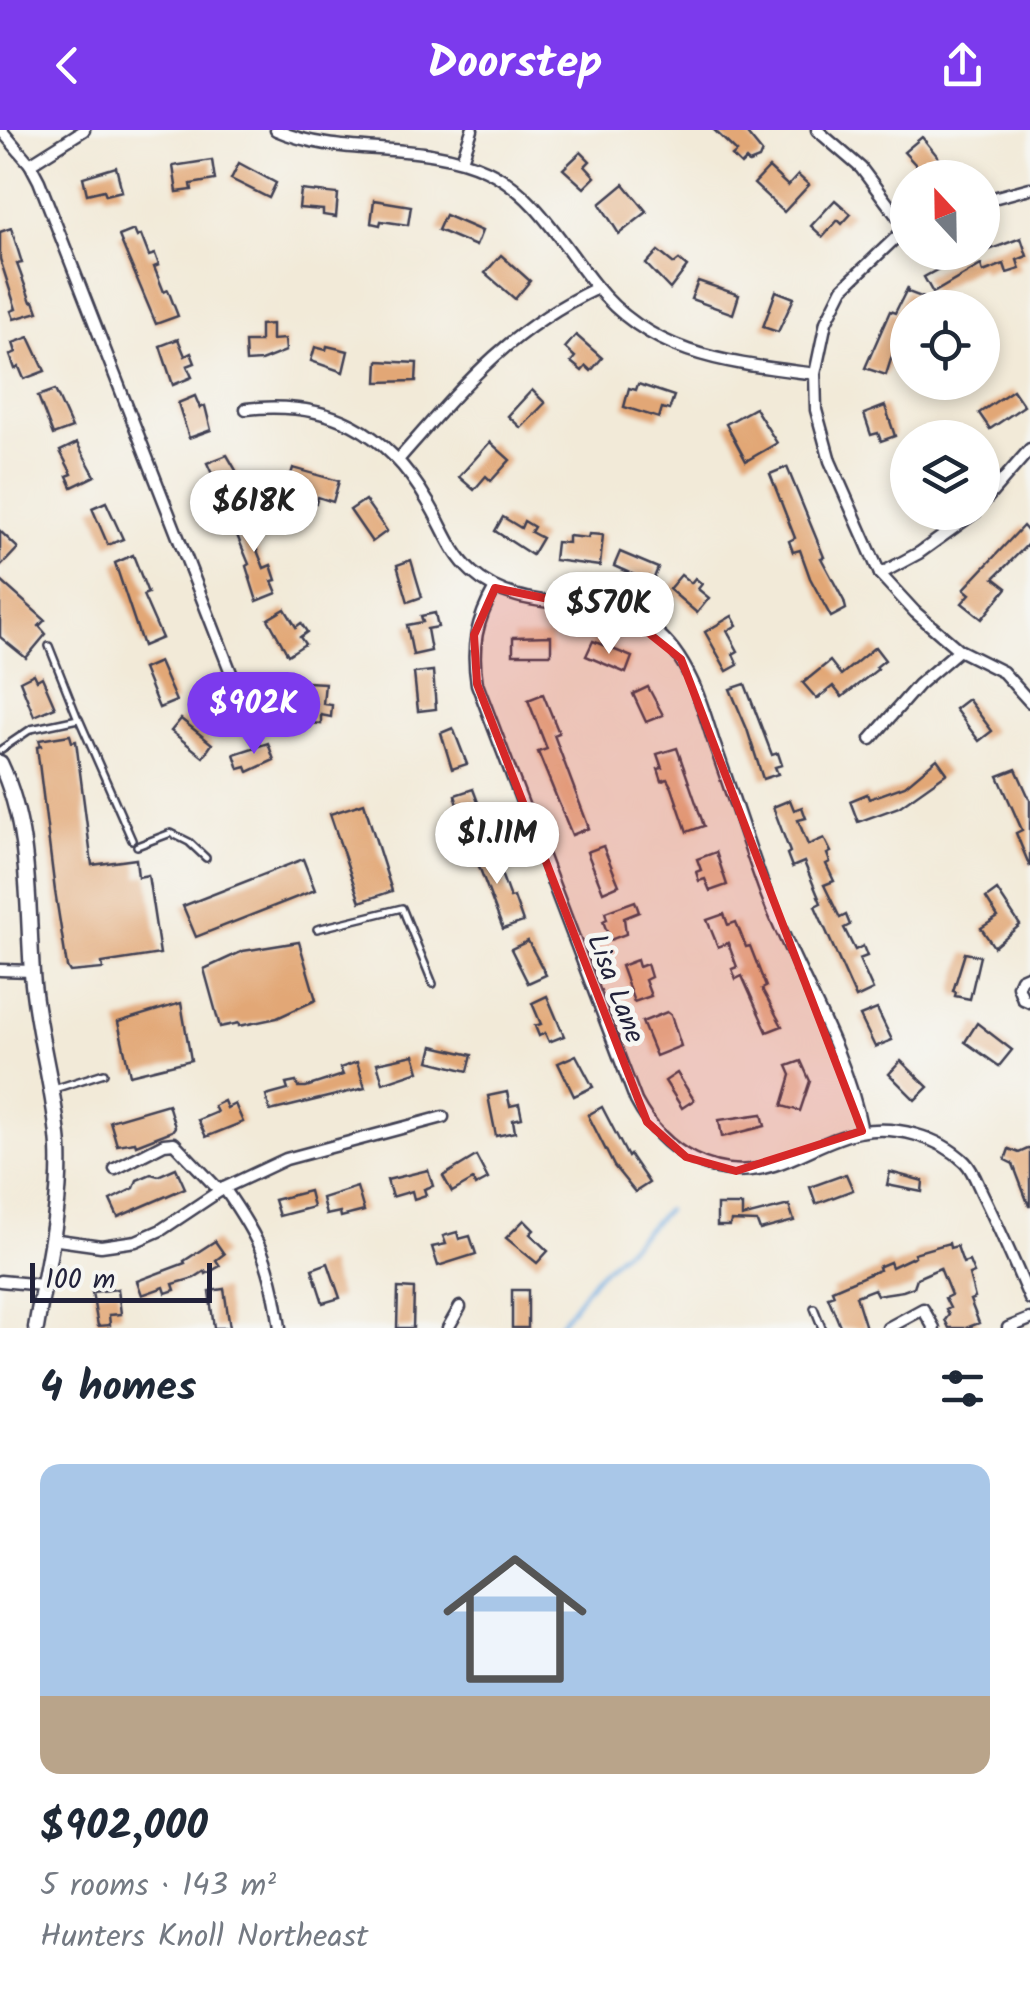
<!DOCTYPE html>
<meta charset="utf-8">
<style>
:root{--surface:#fff;--page:#f2f2f3;--text:#1f2937;--muted:#747a83;--accent:#7c3aed}
body{margin:0;font-family:Kalam,sans-serif;background:var(--page);color:var(--text);height:100vh;display:flex;flex-direction:column;font-size:38px;white-space:nowrap}
*{box-sizing:border-box;margin:0}
p{font-size:32px;color:var(--muted)}
.icon{flex:none;width:55px;height:55px;fill:none;stroke:currentColor;stroke-width:2;stroke-linecap:round;stroke-linejoin:round}
.map{position:relative;height:1198px;overflow:hidden}
.details{display:flex;flex-direction:column;background:var(--surface);flex:1}
.details>*{flex:none}
.needle{width:65px;rotate:338deg}
.tools{position:absolute;left:890px;top:30px;display:grid;gap:20px}
.tools a{display:grid;place-items:center;width:110px;height:110px;border-radius:50%;background:var(--surface);box-shadow:0 5px 15px #0003;font-size:50px}
.scale{position:absolute;left:30px;bottom:25px;width:182px;box-sizing:border-box;padding-left:10px;border:5px solid #22223b;border-top:0;font-size:28px;line-height:35px;white-space:nowrap;color:#22223b;-webkit-text-stroke:8px #f6f6f2;paint-order:stroke}
.price{position:absolute;translate:-50% -85px;padding:0 22px;border-radius:35px;background:#fff;color:#222;font-size:32px;line-height:65px;filter:drop-shadow(0 2px 5px #0008)}
.price::after{content:'';position:absolute;left:50%;top:60px;width:30px;height:22px;margin-left:-15px;background:inherit;clip-path:polygon(0 0,100% 0,50% 100%)}
.price.selected{background:var(--accent);color:#fff}
ul{padding:0;list-style:none}
li{display:grid;align-content:center;gap:20px;height:530px;padding:0 40px}
li span{display:grid;place-items:center;height:310px;border-radius:20px;color:#555}
li>.icon{margin-inline-start:auto}
span .icon{width:180px;height:180px;fill:#fffc;stroke-width:1}
li b{font-size:42px}
h2{display:flex;justify-content:space-between;align-items:center;height:120px;padding:0 40px;font-size:42px}
header{display:flex;justify-content:space-between;align-items:center;height:130px;padding:0 40px;background:var(--accent);color:#fff;font-size:45px;font-weight:700}
.map>svg:first-child{display:block}
.lines{fill:none;stroke-linecap:round;stroke-linejoin:round}
.stream{stroke:#6face1;stroke-width:4}
.building{fill:#e2a776}
.service-casing{stroke:#414053;stroke-width:10}
.minor-casing{stroke:#414053;stroke-width:15}
.tertiary-casing{stroke:#414053;stroke-width:19}
.service{stroke:#fff;stroke-width:5}
.minor{stroke:#fff;stroke-width:10}
.tertiary{stroke:#fff;stroke-width:14}
.marked{fill:#d62828;fill-opacity:0.2;stroke:#d62828;stroke-width:8;stroke-linejoin:round}
.labels{text-anchor:middle;stroke-width:10;stroke-linejoin:round;paint-order:stroke}
.street-label{font-size:28px;fill:#22223b;stroke:#f6f6f2}
</style>
<header><svg class="icon" aria-label="back" viewBox="0 0 24 24"><path d="M15 5l-7 7 7 7"/></svg>Doorstep<svg class="icon" aria-label="share" viewBox="0 0 24 24"><path d="M12 15V3M7 8l5-5 5 5M5 13v7h14v-7"/></svg></header>
<div class="map">
<svg width="1030" height="1198" viewBox="0 0 1030 1198">
<rect width="100%" height="100%" fill="#f6f6f2"/>
<filter id="ink" filterUnits="userSpaceOnUse"><feTurbulence type="fractalNoise" baseFrequency=".01" numOctaves="2"/><feDisplacementMap in="SourceGraphic" scale="20" xChannelSelector="R" yChannelSelector="G"/><feConvolveMatrix kernelMatrix="1 2 1 2 8 2 1 2 1" color-interpolation-filters="sRGB"/></filter>
<filter id="wash" filterUnits="userSpaceOnUse"><feTurbulence type="fractalNoise" baseFrequency=".0048" numOctaves="4" result="noise"/><feDisplacementMap in="SourceGraphic" scale="40" xChannelSelector="R" yChannelSelector="G"/><feGaussianBlur stdDeviation="2.25" result="paint"/><feColorMatrix in="noise" values="0 0 0 0 0 0 0 0 0 0 0 0 0 0 0 0 0 1.4 0 .05"/><feComposite in="paint" operator="in"/></filter>
<g filter="url(#wash)">
<rect width="100%" height="100%" fill="#f2ead8"/>
<g class="lines">
<path class="stream" d="M557,1198l37,-49 73,-69"/>
</g>
<g id="blocks">
<g class="building">
<path d="M714,0h30l18,22 -3,7 -10,4 -3,-3 -5,5 -9,-9 5,-4z"/>
<path d="M922,7l24,30 -13,11h-5l-24,-26z"/>
<path d="M581,22l9,9 -5,5 10,11 -11,11 -21,-19z"/>
<path d="M212,30l3,20 -24,4 1,6 -15,2 -4,-26z"/>
<path d="M239,33l37,20 -7,15 -38,-19z"/>
<path d="M116,37l6,24 -16,4 -2,-5 -17,4 -4,-17z"/>
<path d="M769,38l19,18 10,-11 11,10 -25,27 -30,-28z"/>
<path d="M624,54l23,28 -28,22 -19,-30z"/>
<path d="M301,60l37,4 -2,23 -13,-2v-5l-24,-2z"/>
<path d="M374,70l37,6 -3,19 -27,-4 -1,4 -9,-2z"/>
<path d="M835,70l16,14 -9,10 -4,-4 -15,17 -12,-11z"/>
<path d="M445,85l37,16 -6,15 -38,-16z"/>
<path d="M11,98l11,35 -5,1 14,38 3,-1 4,11 -24,7 -3,-8 5,-2 -16,-50v-27z"/>
<path d="M134,100l3,7 4,-2 8,21 6,-2 4,11 -5,2 10,25 4,-2 10,26 -22,8 -37,-88z"/>
<path d="M1021,108l6,18 -10,4 3,9 -13,4 -3,-9 -21,8 -2,-7 -48,28 -9,-16 39,-21 2,3z"/>
<path d="M658,121l16,13 5,-4 8,7 -17,22 -24,-25z"/>
<path d="M501,125l29,26 -15,18 -30,-26z"/>
<path d="M698,151l41,14 -6,19 -42,-15z"/>
<path d="M908,157v5l16,6 -5,10h-11v23l-3,5 -6,-2 -13,41 -21,-7 25,-57 5,2z"/>
<path d="M776,161l18,7 -16,34 -15,-5z"/>
<path d="M272,194v16l13,-1 1,12 -25,10 -15,1 -1,-20h15v-17z"/>
<path d="M576,205l26,23 -11,13 -5,-5 -4,5 -11,-9 4,-5 -10,-9z"/>
<path d="M29,207l16,34 -21,8 -5,-12 -4,2 -5,-14 6,-3 -3,-9z"/>
<path d="M178,209l7,17 6,-3 4,10 -8,3 5,11 -19,8 -13,-39z"/>
<path d="M327,216l21,5 -5,21 -32,-11 4,-14 11,3z"/>
<path d="M378,231l39,2 -1,18 -39,1z"/>
<path d="M638,254l36,12 -5,14 -7,-2 -3,10 -35,-11 5,-19 7,2z"/>
<path d="M55,260l17,38 -19,7 -15,-39z"/>
<path d="M532,260l13,13 -24,25 -13,-12z"/>
<path d="M1013,260l11,16 -34,23 -11,-16z"/>
<path d="M195,266l5,12 5,-2 6,24 -22,8 -11,-35z"/>
<path d="M885,276l10,30 -14,5 -3,-8 -7,2 -7,-21z"/>
<path d="M755,278l22,35 -31,18 -20,-37z"/>
<path d="M490,312l20,18 -19,21 -5,-5 -12,14 -15,-13z"/>
<path d="M77,313l18,33 -23,11 -5,-11 5,-2 -12,-23z"/>
<path d="M227,325l14,24 -6,3 3,8 -16,6 -15,-33z"/>
<path d="M787,337l37,90 -3,1 23,43 2,8 -15,8 -21,-39 -10,-28 -7,2 -4,-11 6,-3 -25,-64z"/>
<path d="M293,338l46,13 -6,21 -15,-5 -2,6 -13,-4 2,-6 -18,-6z"/>
<path d="M365,370l22,31 -15,11 -22,-32z"/>
<path d="M106,372l17,37 -15,6 -16,-37z"/>
<path d="M248,379l13,24 -5,2 3,8 -4,2 9,23 7,-3 5,15 -4,1 5,12 -20,8 -11,-35 3,-2 -20,-48z"/>
<path d="M503,387l18,11 3,-7 10,6 -3,5 11,6 -10,17 -37,-24z"/>
<path d="M1023,396l7,8v8l-36,36 13,10 -25,31 -20,-16 8,-9 -6,-5z"/>
<path d="M0,401l18,17 -18,19z"/>
<path d="M589,404l14,1 -3,31 -46,-6 2,-18 12,1v-7l20,2z"/>
<path d="M620,422l38,16 -6,15 -38,-17z"/>
<path d="M133,425l15,38 -5,2 19,43 -19,8 -28,-83z"/>
<path d="M411,430l11,37 -14,5 -11,-37z"/>
<path d="M681,445l10,8 4,-5 7,6 -4,5 11,9 -12,15 -28,-24z"/>
<path d="M0,450l45,40 -6,6 7,8 -20,24 -26,-21z"/>
<path d="M285,479l11,18 5,-4 6,9 -7,5 5,7 -17,11 -20,-36z"/>
<path d="M435,483l3,14 -11,2 4,22 -18,4 -6,-30 16,-3 -2,-6z"/>
<path d="M732,486l5,9 -10,6 11,20 -5,3 5,11 -11,6 -22,-39z"/>
<path d="M551,506v18h-38v-17z"/>
<path d="M593,511l39,16 -6,16 -40,-17z"/>
<path d="M875,517l10,13 -9,7 2,2 -36,28 -9,-11 -16,13 -14,-16 27,-22 11,14z"/>
<path d="M159,532l17,39 -17,7 -16,-39z"/>
<path d="M433,541l3,38 -18,2 -4,-38z"/>
<path d="M34,544l3,6 5,-3 13,30 -21,9 -14,-35z"/>
<path d="M306,552l19,1 -2,21 9,1 -1,12 -10,-2v9l-18,-2z"/>
<path d="M745,554l27,71 6,-2 4,12 -7,2 3,7 -15,5 -16,-50 -17,-40z"/>
<path d="M648,557l15,28 -17,7 -13,-28z"/>
<path d="M543,564l16,39 -5,2 35,93 -17,7 -34,-83 9,-3 -19,-49z"/>
<path d="M968,569l24,32 -13,10 -24,-32z"/>
<path d="M181,589l31,25 -9,13 -32,-26z"/>
<path d="M453,598l14,36 -15,5 -11,-36z"/>
<path d="M70,605l2,7 4,-1 16,124 44,-6 2,18 10,-2 12,79 -58,9 1,6 -33,3 -3,-5 -12,-76 -18,-144 4,-1 -2,-6z"/>
<path d="M268,613l6,17 -26,12 -2,-5 -7,2 -5,-15z"/>
<path d="M677,618l27,78 -17,6 -15,-44 -5,-9 -5,2 -4,-12 4,-1 -5,-14z"/>
<path d="M937,629l10,14 -48,34 -41,15 -8,-21 17,-7 2,5 36,-13z"/>
<path d="M1016,639l14,31v67l-14,-34 6,-3 -24,-54z"/>
<path d="M473,659l12,32 -20,7 -10,-33z"/>
<path d="M790,670l4,10 8,-3 4,11 -8,2 10,25 16,-7 7,14 -4,2 3,8 -4,2 8,17 -10,4 16,33 6,-3 4,10 -6,3 11,22 8,-4 4,10 -8,3 14,31 -17,8 -41,-92 6,-3 -17,-41 -12,5 -5,-13 3,-2 -17,-45z"/>
<path d="M364,673l28,88 -32,11 -30,-88z"/>
<path d="M489,711l21,57 4,-1 9,25 -20,7 -31,-81z"/>
<path d="M603,716l16,39 -16,7 -16,-40z"/>
<path d="M716,722l11,33 -17,6 -5,-12 -6,2 -3,-9 5,-2 -4,-11z"/>
<path d="M303,729l12,31 -119,47 -13,-31z"/>
<path d="M997,760l23,35 -26,22 -13,-19 17,-11 -12,-19z"/>
<path d="M635,771l4,11 -15,6 2,16 -16,6 -7,-19 4,-2 -2,-7z"/>
<path d="M724,784l4,11 8,-3 10,25 4,-1 16,41 -4,2 20,37 -15,6 -25,-56 -6,3 -4,-10 5,-2 -9,-24 -10,4 -11,-27z"/>
<path d="M528,811l18,34 -18,8 -17,-34z"/>
<path d="M299,812l17,58 -39,18 -38,8v-3l-19,4 -16,-58 39,-18z"/>
<path d="M965,823l15,3 -10,43 -15,-3 1,-4 -3,-1z"/>
<path d="M637,830l2,7 8,-3 4,13 -6,3 6,16 -17,6 -13,-36z"/>
<path d="M547,866l17,40 -15,6 -4,-9 -6,3 -4,-10 6,-2 -9,-21z"/>
<path d="M181,873l10,57 -61,15 -12,-53z"/>
<path d="M877,879l15,31 -17,7 -15,-31z"/>
<path d="M667,882l4,3 10,31 -25,10 -14,-34z"/>
<path d="M977,893l35,27 -13,16 -34,-24z"/>
<path d="M433,916l39,9 -4,16 -39,-10z"/>
<path d="M414,925l5,16 -36,12 -6,-20z"/>
<path d="M576,925l17,32 -19,9 -16,-33z"/>
<path d="M801,931l9,20 -10,30 -18,-5 9,-31 -4,-9z"/>
<path d="M901,931l27,26 -13,13 -26,-26z"/>
<path d="M357,932l8,26 -95,23 -4,-15 22,-6 -2,-6 10,-2 2,5h8l37,-12 -3,-7z"/>
<path d="M677,943l17,27 -12,8 -17,-27z"/>
<path d="M507,962l3,14 9,-2 3,14 -9,2 2,12 -19,4 -8,-40z"/>
<path d="M224,971l3,7 8,-4 8,18 -37,15 -8,-17 19,-8 -3,-6z"/>
<path d="M168,974l7,23 -3,4 -36,14 -1,-3 -18,3 -7,-24z"/>
<path d="M602,977l26,50 2,-2 19,28 -14,9 -21,-26 -26,-51z"/>
<path d="M762,984l3,12 -43,11 -3,-17z"/>
<path d="M1030,1018v58h-1l-16,-42 -8,-4 4,-11 10,4z"/>
<path d="M476,1026l12,23 -13,7 -2,-6 -21,12 -9,-16z"/>
<path d="M176,1038l9,20 -67,29 -8,-17 24,-12 3,-8 14,-6 7,2z"/>
<path d="M428,1040l5,16 -9,3 2,6 -12,4 -2,-8 -20,6 -5,-17z"/>
<path d="M890,1042l33,9 -1,11 -35,-7z"/>
<path d="M846,1044l7,16 -37,14 -6,-17z"/>
<path d="M357,1057l7,24 -23,6 -1,-5 -14,3 -4,-17z"/>
<path d="M309,1061l4,16 -34,9 -5,-16z"/>
<path d="M717,1075h25v12l47,-12 5,16 -34,9 -3,-8 -26,-1 -1,5h-13z"/>
<path d="M524,1090l10,10 -4,4 18,17 -11,12 -31,-25z"/>
<path d="M457,1102l2,7 11,-3 6,18 -38,12 -6,-19 14,-3 -3,-8z"/>
<path d="M215,1111l9,13 -8,6 4,6 -14,8 -1,-3 -11,7 -21,6 2,6 -9,3 -2,-6 -22,8 -5,-14 48,-18 -1,-2z"/>
<path d="M949,1113l1,5 7,-2 6,17 6,-2 5,12 -5,2 6,23 -5,2 9,23 -13,5h-17l-4,-8 4,-5 -3,-5 4,-2 -5,-10 6,-3 -11,-27 -23,10 -3,9 -11,4 -26,4 -3,-6 -18,7 10,32h-25l-13,-31 6,-2 -2,-5 47,-20 -1,-3 12,-5 2,5 23,-11 -1,-3z"/>
<path d="M328,1133l12,35 -17,5 -11,-34z"/>
<path d="M398,1158l16,1 -1,39h-16z"/>
<path d="M118,1159l3,25 -12,1 1,10 -12,1 -6,-34z"/>
<path d="M224,1159l6,39h-16l-5,-37z"/>
<rect x="512" y="1160" width="16" height="38"/>
</g>
</g>
</g>
<g filter="url(#ink)">
<use href="#blocks" fill-opacity="0" stroke="#414053" stroke-width="2.5"/>
<g class="lines">
<g class="service-casing">
<g id="service">
<path d="M79,589l53,121"/>
<path d="M0,620l31,-21 47,-10 -29,-73"/>
<path d="M137,716l34,-13 18,9 17,16"/>
<path d="M317,799l85,-21 31,76"/>
<path d="M54,959l50,-16"/>
<path d="M814,1178l8,20"/>
</g>
</g>
<g class="minor-casing">
<g id="minor">
<path d="M1,0l29,34 9,17 196,502"/>
<path d="M276,0c66,29 144,9 210,40 49,23 76,74 109,115 57,72 136,78 220,89"/>
<path d="M817,0l44,38 44,59"/>
<path d="M462,30l10,-30"/>
<path d="M30,34l54,-34"/>
<path d="M982,71l48,-13"/>
<path d="M908,96l-65,62 -17,34 -11,52 1,36 14,51 50,113 35,38 44,38 44,22 27,30"/>
<path d="M246,279c83,-9 140,21 182,93 15,24 22,50 44,70 52,47 129,18 183,59 17,13 27,29 36,48 10,20 16,43 23,64 18,50 34,101 52,150 30,79 80,155 96,238"/>
<path d="M398,330c64,-73 110,-130 199,-172"/>
<path d="M982,374l48,-55"/>
<path d="M880,444l39,-21 57,-41"/>
<path d="M495,458c-19,33 -24,59 -18,96l159,417c27,51 79,83 138,64 29,-9 55,-27 85,-33 36,-7 79,4 106,30 8,8 13,23 18,33 17,35 32,69 47,104"/>
<path d="M871,609l47,-54 41,-35"/>
<path d="M0,840l32,1"/>
<path d="M1030,845l-9,4 -3,7 5,13 7,3"/>
<path d="M115,1039l49,-25 10,-1 46,48"/>
<path d="M224,1058c37,53 47,76 56,140"/>
<path d="M51,1109l50,7 35,-5 25,-11 63,-42 62,-29 157,-42"/>
<path d="M0,1151l43,4"/>
<path d="M448,1198l12,-21"/>
<path d="M888,1198l35,-19 11,19"/>
<path d="M1008,1198l22,-9"/>
</g>
</g>
<g class="tertiary-casing">
<path id="tertiary" d="M0,633c31,65 27,140 32,210 4,59 23,115 27,174 3,60 -13,121 -23,181"/>
</g>
<use href="#service" class="service"/>
<use href="#minor" class="minor"/>
<use href="#tertiary" class="tertiary"/>
</g>
</g>
<path class="marked" d="M495,458l131,27 55,44 181,472 -126,40 -50,-14 -39,-35 -170,-438 -3,-49z"/>
<g class="labels">
<g class="street-label">
<text transform="translate(617 858) rotate(69)" y="10">Lisa Lane</text>
</g>
</g>
</svg>
<div class="tools">
<a><svg class="needle" viewBox="-14 -14 28 28"><path d="M0-13l5 13h-10z" fill="#e53935"/><path d="M0 13l5-13h-10z" fill="#747a83"/></svg></a>
<a><svg class="icon" aria-label="locate" viewBox="0 0 24 24"><circle cx="12" cy="12" r="6"/><path d="M12 2v4M12 18v4M2 12h4M18 12h4"/></svg></a>
<a><svg class="icon" aria-label="layers" viewBox="0 0 24 24"><path d="M12 4l9 5-9 5-9-5zM3 14l9 5 9-5"/></svg></a>
</div>
<div class="scale">100 m</div>
<b class="price" style="left:254px;top:425px">$618K</b>
<b class="price" style="left:609px;top:527px">$570K</b>
<b class="price selected" style="left:254px;top:627px">$902K</b>
<b class="price" style="left:497px;top:757px">$1.11M</b>
</div>
<section class="details">
<h2>4 homes<svg class="icon" aria-label="filters" viewBox="0 0 24 24"><path d="M4 7h16M4 17h16"/><circle cx="9" cy="7" r="2"/><circle cx="15" cy="17" r="2"/></svg></h2>
<ul>
<li><span style="background:linear-gradient(#a9c7e8 75%,#b9a48a 0)"><svg class="icon" aria-label="home" viewBox="0 0 24 24"><path d="M3 11l9-7 9 7M6 9v11h12V9"/></svg></span><div><b>$902,000</b><p>5 rooms · 143 m²</p><p>Hunters Knoll Northeast</p></div></li>
</ul>
</section>
